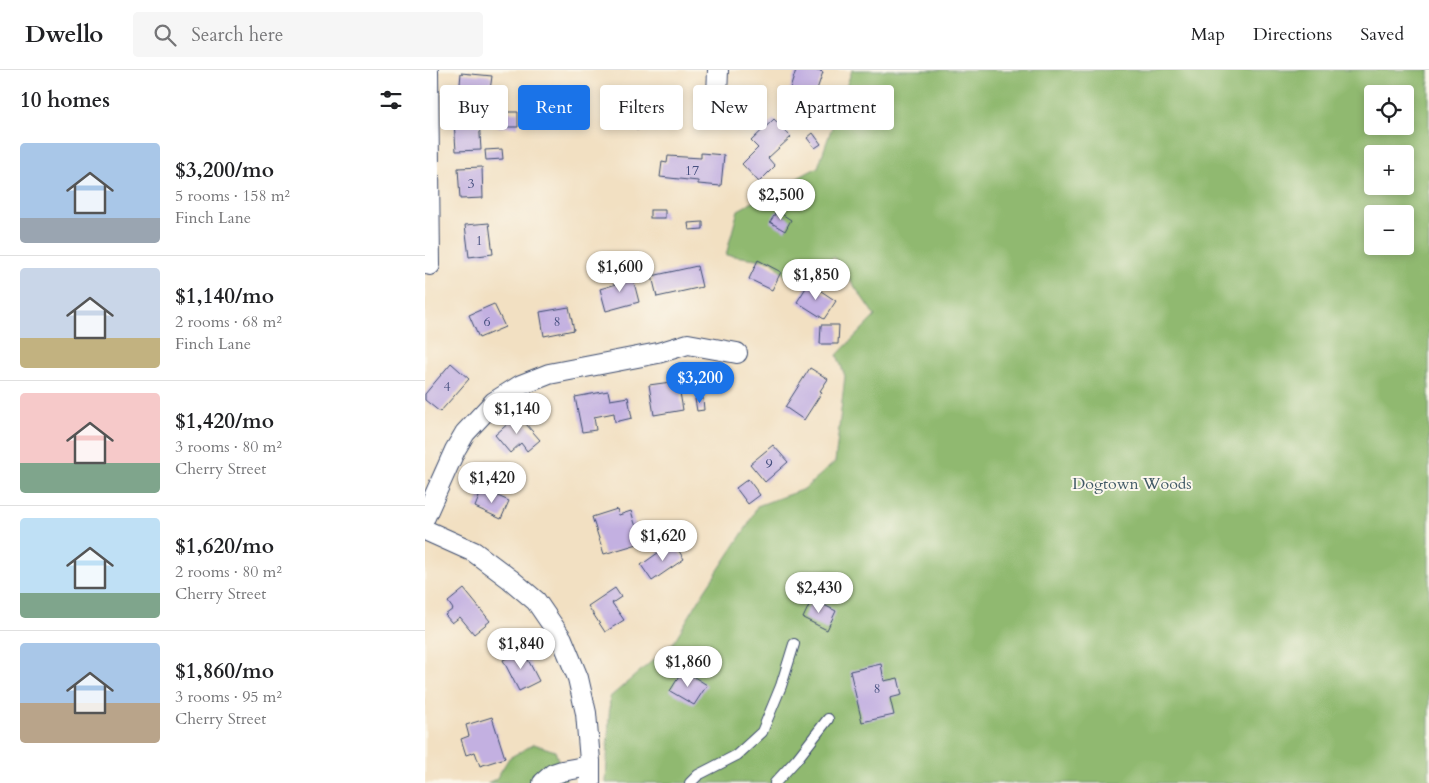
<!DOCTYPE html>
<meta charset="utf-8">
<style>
:root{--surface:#fff;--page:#f6f6f6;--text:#202124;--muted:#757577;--line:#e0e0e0;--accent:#1a73e8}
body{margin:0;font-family:Cardo,serif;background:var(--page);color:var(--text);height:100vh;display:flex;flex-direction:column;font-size:19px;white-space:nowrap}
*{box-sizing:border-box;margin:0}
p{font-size:16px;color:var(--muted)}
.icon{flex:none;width:28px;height:28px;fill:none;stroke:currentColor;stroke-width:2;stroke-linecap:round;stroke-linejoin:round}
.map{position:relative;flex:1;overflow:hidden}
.side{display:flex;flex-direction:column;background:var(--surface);width:425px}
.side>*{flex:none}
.banner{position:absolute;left:15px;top:15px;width:475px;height:45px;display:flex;gap:10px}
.tools{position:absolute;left:939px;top:15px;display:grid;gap:10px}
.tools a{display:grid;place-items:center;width:50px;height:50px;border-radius:5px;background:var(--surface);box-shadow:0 2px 8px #0003;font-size:25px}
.price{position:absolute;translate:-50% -42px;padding:0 11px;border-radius:18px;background:#fff;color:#222;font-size:16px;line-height:32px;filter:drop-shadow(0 1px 2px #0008)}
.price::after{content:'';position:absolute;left:50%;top:30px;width:15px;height:11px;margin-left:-8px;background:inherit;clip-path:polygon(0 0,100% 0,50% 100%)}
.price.current{background:var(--accent);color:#fff}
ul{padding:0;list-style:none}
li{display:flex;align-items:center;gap:15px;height:125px;padding:0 20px}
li+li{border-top:1px solid var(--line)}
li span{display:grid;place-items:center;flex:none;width:140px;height:100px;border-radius:5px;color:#555}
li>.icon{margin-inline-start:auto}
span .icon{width:60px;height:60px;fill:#fffc;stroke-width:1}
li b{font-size:21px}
h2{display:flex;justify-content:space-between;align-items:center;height:60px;padding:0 20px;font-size:21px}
.pill{padding:0 18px;border-radius:5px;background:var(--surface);box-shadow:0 2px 8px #0003;font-size:18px;line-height:45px}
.pill.current{background:var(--accent);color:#fff}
header{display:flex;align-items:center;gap:30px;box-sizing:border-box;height:70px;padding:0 25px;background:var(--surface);border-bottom:1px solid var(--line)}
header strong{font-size:24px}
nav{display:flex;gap:28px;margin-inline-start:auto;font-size:18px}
.search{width:350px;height:45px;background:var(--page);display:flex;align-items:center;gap:12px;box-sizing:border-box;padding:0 18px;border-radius:5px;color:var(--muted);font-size:19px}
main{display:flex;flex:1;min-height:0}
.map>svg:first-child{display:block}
.forest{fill:#90b96f;stroke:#567466;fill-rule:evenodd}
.building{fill:#c3b0e1}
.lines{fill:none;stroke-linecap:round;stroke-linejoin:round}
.lane-casing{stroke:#3b4a6d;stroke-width:12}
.street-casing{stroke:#3b4a6d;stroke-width:22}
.lane{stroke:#fff;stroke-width:10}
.street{stroke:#fff;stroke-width:20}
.labels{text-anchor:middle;stroke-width:4;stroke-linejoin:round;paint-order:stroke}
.number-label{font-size:14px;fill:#454f7f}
.park-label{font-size:16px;fill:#425a67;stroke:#fbf7ec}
</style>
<header>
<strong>Dwello</strong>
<div class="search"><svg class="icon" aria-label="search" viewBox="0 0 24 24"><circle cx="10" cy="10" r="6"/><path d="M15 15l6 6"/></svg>Search here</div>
<nav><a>Map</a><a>Directions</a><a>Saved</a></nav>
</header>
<main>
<section class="side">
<h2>10 homes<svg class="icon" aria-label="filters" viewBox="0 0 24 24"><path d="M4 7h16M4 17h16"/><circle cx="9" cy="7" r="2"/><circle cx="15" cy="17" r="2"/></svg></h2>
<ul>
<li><span style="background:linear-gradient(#a9c7e8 75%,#9aa5b1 0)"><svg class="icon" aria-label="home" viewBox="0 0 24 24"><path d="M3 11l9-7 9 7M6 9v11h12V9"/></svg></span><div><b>$3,200/mo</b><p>5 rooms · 158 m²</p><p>Finch Lane</p></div></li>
<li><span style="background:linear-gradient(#c9d6e8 70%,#c2b280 0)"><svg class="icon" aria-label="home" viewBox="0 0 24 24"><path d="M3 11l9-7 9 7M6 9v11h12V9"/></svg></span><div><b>$1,140/mo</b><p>2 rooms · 68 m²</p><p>Finch Lane</p></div></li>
<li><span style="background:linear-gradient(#f6c9c9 70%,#7fa58c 0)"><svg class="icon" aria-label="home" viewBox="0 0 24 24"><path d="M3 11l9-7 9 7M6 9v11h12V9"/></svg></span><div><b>$1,420/mo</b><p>3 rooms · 80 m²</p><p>Cherry Street</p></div></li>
<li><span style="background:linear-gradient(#bfe0f5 75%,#7fa58c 0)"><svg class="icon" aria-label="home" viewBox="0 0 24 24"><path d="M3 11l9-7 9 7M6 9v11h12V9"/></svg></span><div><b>$1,620/mo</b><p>2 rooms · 80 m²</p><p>Cherry Street</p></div></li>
<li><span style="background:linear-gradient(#a9c7e8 60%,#b9a48a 0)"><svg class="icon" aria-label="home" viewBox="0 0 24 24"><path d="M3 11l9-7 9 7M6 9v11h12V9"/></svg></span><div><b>$1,860/mo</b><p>3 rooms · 95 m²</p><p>Cherry Street</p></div></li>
</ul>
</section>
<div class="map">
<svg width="1004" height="713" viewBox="0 0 1004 713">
<rect width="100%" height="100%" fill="#fbf7ec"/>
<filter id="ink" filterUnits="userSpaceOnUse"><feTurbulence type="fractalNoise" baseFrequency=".02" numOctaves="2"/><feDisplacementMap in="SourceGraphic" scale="10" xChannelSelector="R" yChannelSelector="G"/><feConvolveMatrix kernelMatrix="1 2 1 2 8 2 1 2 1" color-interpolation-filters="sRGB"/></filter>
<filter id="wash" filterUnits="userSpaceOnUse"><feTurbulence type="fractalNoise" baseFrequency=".0096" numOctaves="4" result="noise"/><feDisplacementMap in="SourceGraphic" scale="20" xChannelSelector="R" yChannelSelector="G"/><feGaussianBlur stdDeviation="1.12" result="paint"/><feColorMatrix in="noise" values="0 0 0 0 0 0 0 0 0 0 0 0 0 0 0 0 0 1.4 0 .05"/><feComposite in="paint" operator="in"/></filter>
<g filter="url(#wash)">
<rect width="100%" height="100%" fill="#f2e0c2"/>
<g class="forest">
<path d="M427,0h577v713h-823l4,-86 63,-54 32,-53 43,-65 9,-19 47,-17 31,-27 10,-86 -8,-21 38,-39 -41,-59 -43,25 -19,-21 -46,-6 12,-45 80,-43zM948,24h32v32h-32zM948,84h32v32h-32zM948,144h32v32h-32z"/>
<path d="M109,674l21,7 12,32h-80l9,-4 13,-21z"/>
</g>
<g id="blocks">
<g class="building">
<path d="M371,0h25l-1,1 3,1 -9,26 -8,-2 -2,4 -16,-5z"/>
<path d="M36,3l31,3 -3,22 -30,-3z"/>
<path d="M228,18l6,38 -23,4 -6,-38z"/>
<path d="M72,42h21v15h-20z"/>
<path d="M54,49l2,31 -25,1 -2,-30z"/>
<path d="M349,49l17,18 -23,21 7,8 -16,16 -17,-18 16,-16 -7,-7z"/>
<path d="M388,63l8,11 -6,4 -8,-10z"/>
<path d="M77,79l1,10 -17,1 -1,-10z"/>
<path d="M276,83l23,2 -3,31 -23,-2v-3l-38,-4 2,-15 5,1 1,-7 33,2z"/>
<path d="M57,97l1,31 -23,1 -2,-31z"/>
<rect x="225" y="140" width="15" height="8"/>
<path d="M352,141l14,9 -6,11 -15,-9z"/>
<path d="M278,152v7l-14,1 -1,-7z"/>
<path d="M64,153l4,31 -24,3 -4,-32z"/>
<path d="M333,190l23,12 -9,18 -23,-11z"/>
<path d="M272,196l5,21 -45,10 -5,-21z"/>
<path d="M206,201l8,31 -33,9 -6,-22 20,-6 -2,-8z"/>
<path d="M384,213l27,18 -12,18 -27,-17z"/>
<path d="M69,234l11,23 -26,11 -10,-23z"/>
<path d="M144,237l5,23 -30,6 -4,-24z"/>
<path d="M396,255h18l-1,19h-18z"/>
<path d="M26,293l18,16 -29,33 -15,-12v-6z"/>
<path d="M385,298l18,11 -8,12 2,1 -18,28 -19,-13z"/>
<path d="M253,311l5,29 -29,5 -5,-30z"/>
<path d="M183,321l2,9 18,-3 4,21 -17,4 -1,-9 -20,4 2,13 -14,2 -7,-35z"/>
<path d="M278,328l1,12 -7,1 -2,-12z"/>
<path d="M93,345l22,25 -13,11 -6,-8 -11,10 -15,-18z"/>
<path d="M348,375l15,17 -23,20 -15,-18z"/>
<path d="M323,409l12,16 -12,9 -12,-16z"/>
<path d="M57,419l27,12 -8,18 -26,-12z"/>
<path d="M192,439l2,6 12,-4 10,32 -37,11 -12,-37z"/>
<path d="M248,472l11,17 -32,22 -11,-16z"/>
<path d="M190,518l6,9 -9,6 12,17 -19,12 -17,-26z"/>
<path d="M39,519l26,32 -16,13 -14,-17 -8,6 -7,-8 8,-6 -5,-7z"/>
<path d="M387,529l24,12 -9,19 -24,-12z"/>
<path d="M98,580l16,31 -20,10 -16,-31z"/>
<path d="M456,594l3,17 14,-3 4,17 -12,3 4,17 -32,7 -12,-51z"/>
<path d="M258,600l24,15 -13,20 -24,-14z"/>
<path d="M67,647l13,41 -25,8 -5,-14 -9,3 -5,-16 8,-3 -3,-11z"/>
</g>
</g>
</g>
<g filter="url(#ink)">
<use href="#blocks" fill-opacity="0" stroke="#3b4a6d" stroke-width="1"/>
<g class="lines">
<g class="lane-casing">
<g id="lane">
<path d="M265,713l8,-8 39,-20 25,-23 19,-46 13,-42"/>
<path d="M350,713l22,-24 31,-40"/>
</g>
</g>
<g class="street-casing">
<g id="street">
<path d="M3,0l2,195"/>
<path d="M292,26l1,-26"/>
<path d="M0,447l30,-67 10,-17 29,-31 27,-17 28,-11 109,-21 30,-9 49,9"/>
<path d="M0,460l49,22 36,27 26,22 26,38 16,39 8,35 4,48v22"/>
<path d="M118,713l10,-9 9,-3 28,-5"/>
</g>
</g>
<use href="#lane" class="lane"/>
<use href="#street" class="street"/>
</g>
</g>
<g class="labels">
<g class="number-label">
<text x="267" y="105">17</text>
<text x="46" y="118">3</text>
<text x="54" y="175">1</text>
<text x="62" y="256">6</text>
<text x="132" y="256">8</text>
<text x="22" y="321">4</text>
<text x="344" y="398">9</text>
<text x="452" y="623">8</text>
</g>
<g class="park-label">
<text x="707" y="419">Dogtown Woods</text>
</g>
</g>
</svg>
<div class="tools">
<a><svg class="icon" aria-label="locate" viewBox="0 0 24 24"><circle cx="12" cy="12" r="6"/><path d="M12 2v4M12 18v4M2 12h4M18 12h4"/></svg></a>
<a>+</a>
<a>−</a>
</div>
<b class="price" style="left:356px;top:151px">$2,500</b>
<b class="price" style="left:195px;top:223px">$1,600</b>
<b class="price" style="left:391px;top:231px">$1,850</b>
<b class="price current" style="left:275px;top:334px">$3,200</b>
<b class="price" style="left:92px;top:365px">$1,140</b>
<b class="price" style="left:67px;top:434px">$1,420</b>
<b class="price" style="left:238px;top:492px">$1,620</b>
<b class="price" style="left:394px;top:544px">$2,430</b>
<b class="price" style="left:96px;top:600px">$1,840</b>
<b class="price" style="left:263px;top:618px">$1,860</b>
<div class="banner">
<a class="pill">Buy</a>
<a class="pill current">Rent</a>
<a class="pill">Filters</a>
<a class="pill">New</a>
<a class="pill">Apartment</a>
</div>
</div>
</main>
